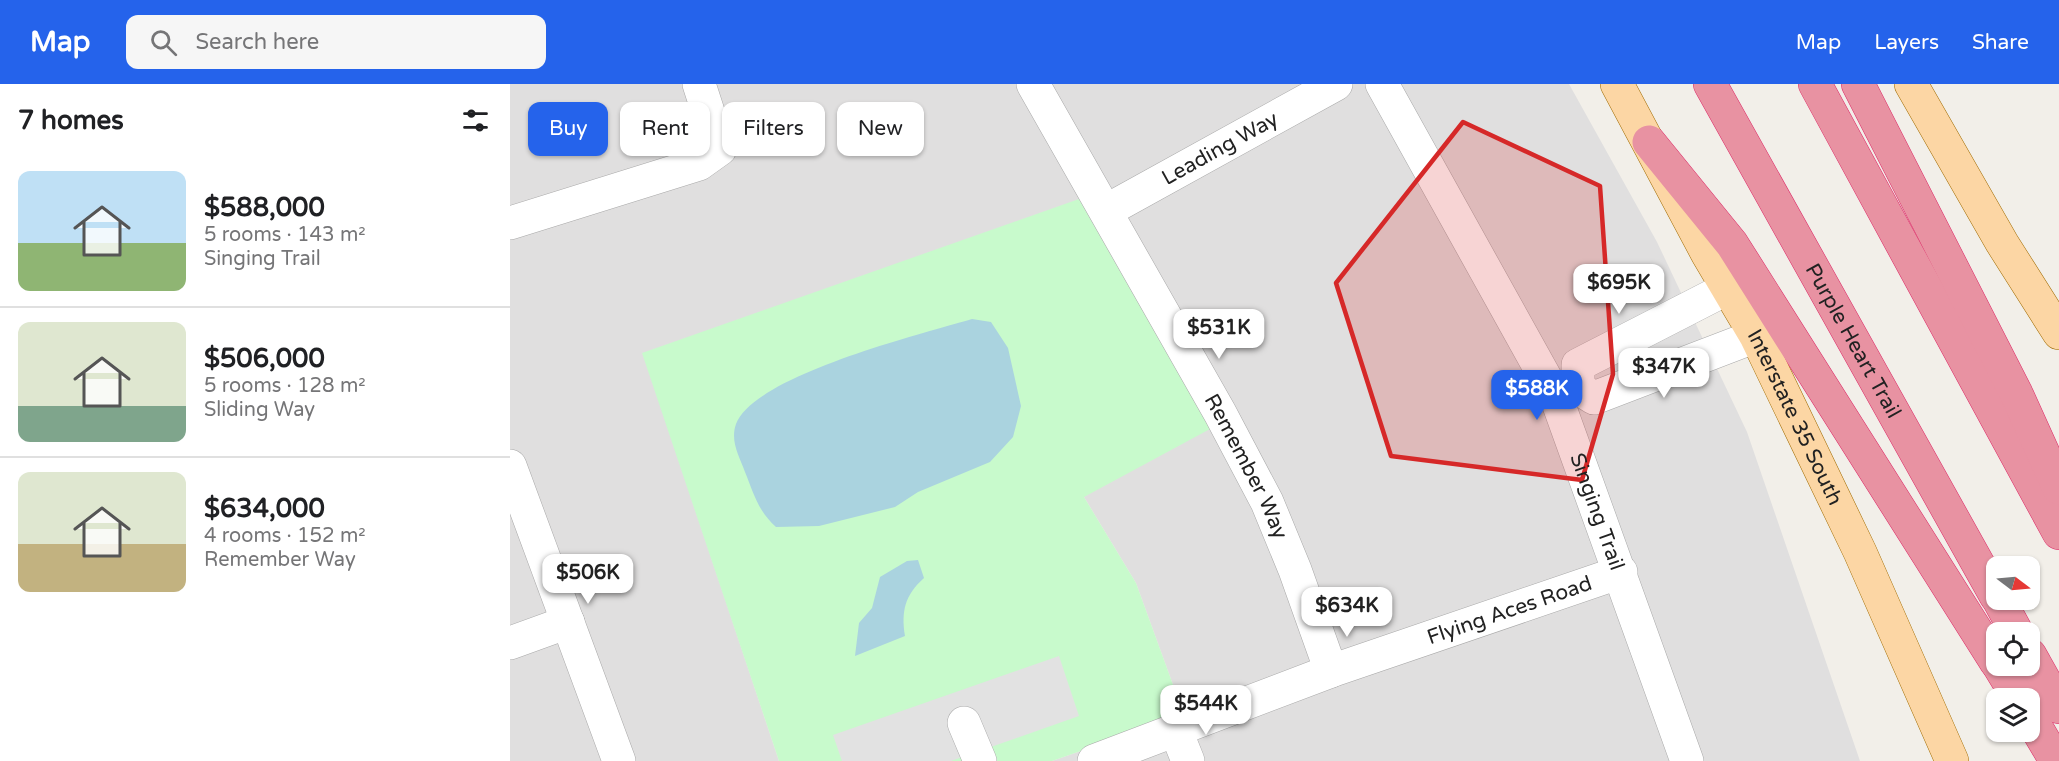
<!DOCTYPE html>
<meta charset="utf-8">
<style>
:root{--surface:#fff;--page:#f6f6f6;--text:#202124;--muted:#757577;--line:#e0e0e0;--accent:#2563eb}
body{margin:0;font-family:"Varela Round",sans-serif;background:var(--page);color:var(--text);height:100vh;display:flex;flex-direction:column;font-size:22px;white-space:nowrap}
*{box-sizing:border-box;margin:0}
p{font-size:20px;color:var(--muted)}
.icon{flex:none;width:33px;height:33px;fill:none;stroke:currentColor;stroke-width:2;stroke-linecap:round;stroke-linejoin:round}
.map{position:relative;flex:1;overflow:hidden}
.drawer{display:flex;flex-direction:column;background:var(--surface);width:510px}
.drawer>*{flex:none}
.guide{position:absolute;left:18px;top:18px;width:570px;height:54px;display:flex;gap:12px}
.needle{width:39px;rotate:106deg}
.controls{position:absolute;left:1476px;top:472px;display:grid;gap:12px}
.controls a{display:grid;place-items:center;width:54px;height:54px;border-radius:12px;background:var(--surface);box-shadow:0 2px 4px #0004;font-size:30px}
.price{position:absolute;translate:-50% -51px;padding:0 14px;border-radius:12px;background:#fff;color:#222;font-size:20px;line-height:39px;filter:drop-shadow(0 2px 3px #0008)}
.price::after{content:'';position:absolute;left:50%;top:36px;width:18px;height:14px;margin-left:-9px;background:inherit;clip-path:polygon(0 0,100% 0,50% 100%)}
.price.current{background:var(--accent);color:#fff}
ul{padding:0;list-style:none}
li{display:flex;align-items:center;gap:18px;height:150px;padding:0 18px}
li+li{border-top:2px solid var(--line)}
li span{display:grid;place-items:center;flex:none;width:168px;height:120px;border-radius:12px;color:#555}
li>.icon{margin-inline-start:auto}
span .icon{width:72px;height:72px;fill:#fffc;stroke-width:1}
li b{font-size:26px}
h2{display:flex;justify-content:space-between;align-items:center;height:72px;padding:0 18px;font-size:26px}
.chip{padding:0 21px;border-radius:12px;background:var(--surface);box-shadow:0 2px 4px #0004;font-size:21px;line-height:54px}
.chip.current{background:var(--accent);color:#fff}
header{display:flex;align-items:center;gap:36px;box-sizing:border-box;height:84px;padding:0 30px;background:var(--accent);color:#fff}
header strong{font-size:28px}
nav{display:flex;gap:33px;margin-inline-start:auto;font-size:21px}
.search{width:420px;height:54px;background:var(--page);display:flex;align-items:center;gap:15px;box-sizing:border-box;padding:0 21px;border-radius:12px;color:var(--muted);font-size:22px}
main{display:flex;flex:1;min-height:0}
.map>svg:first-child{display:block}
.residential{fill:#e0dfdf}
.park{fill:#c8facc}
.parking{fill:#e2e2e2}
.water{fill:#aad3df}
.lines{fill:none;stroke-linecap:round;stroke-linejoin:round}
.minor-casing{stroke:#a9a9a9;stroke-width:34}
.major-casing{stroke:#a06b00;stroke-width:34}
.highway-casing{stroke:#dc2a67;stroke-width:34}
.minor{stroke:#fff;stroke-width:33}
.major{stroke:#fcd6a4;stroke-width:33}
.highway{stroke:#e892a2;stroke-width:33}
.marked{fill:#d62828;fill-opacity:0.2;stroke:#d62828;stroke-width:4.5;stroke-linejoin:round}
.labels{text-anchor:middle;stroke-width:4.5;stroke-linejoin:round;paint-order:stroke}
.street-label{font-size:21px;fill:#222;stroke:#fff}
</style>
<header>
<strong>Map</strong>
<div class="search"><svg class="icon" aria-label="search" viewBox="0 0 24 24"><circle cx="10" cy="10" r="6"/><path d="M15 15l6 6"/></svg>Search here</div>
<nav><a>Map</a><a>Layers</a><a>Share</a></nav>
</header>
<main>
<section class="drawer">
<h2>7 homes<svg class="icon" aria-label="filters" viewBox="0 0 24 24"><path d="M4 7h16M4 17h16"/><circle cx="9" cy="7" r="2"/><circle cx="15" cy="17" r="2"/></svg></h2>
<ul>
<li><span style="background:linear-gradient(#bfe0f5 60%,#8fb573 0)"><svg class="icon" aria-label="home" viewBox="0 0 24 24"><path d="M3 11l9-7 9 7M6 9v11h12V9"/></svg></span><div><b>$588,000</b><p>5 rooms · 143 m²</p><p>Singing Trail</p></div></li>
<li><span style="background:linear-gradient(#dfe7d0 70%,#7fa58c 0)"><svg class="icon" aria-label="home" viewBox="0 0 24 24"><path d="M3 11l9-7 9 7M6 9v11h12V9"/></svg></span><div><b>$506,000</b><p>5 rooms · 128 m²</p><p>Sliding Way</p></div></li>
<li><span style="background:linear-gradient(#dfe7d0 60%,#c2b280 0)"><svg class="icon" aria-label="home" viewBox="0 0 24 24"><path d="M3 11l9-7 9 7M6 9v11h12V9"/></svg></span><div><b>$634,000</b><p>4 rooms · 152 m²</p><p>Remember Way</p></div></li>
</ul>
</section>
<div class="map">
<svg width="1549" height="677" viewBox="0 0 1549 677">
<rect width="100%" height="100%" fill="#f2efe9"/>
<path class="residential" d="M0,0h1059l88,158 90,190 113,329h-808l132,-46 -48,-132 -52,-86 -441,-144 136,408h-269z"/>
<path class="park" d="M569,115l131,230 -126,68 52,86 48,132 -132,46h-273l-137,-408z"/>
<path class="parking" d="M549,572l20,60 -128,45h-109l-9,-26z"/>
<g class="water">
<path d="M462,235l19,3 17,26 13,58 -8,31 -23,25 -72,30 -23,15 -76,19 -43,1c-18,-16 -22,-33 -31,-55 -6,-16 -15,-31 -9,-48 19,-49 186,-90 236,-105z"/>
<path d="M408,476l6,18c-19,17 -23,33 -19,58l-50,20 4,-33 13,-15 8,-31 27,-16z"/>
</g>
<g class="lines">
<g class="minor-casing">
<g id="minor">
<path id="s1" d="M523,0l187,329 47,89 28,68 36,101"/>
<path id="s2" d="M872,0l174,313 131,364"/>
<path id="s3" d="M596,127l230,-127"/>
<path d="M0,139l189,-59 21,-15 -21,-65"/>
<path d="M1068,304l16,10 162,-62"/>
<path d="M1068,304v-23l150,-77"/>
<path d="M0,382l109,295"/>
<path d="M0,559l58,-21"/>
<path d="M454,639l16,38"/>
<path d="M666,647l12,30"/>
<path id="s4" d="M584,677l237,-90 290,-99"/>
</g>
</g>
<g class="major-casing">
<g id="major">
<path id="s5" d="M1107,0l90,169 49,83 104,216 92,209"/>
<path d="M1401,0l91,159 57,90"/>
</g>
</g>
<g class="highway-casing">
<g id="highway">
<path id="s6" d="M1200,0l286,512"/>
<path d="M1305,0l244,449"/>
<path d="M1348,0l158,309 43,95"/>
<path d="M1139,58l83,102 264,418"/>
<path d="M1489,516l18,33"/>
<path d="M1520,571l29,52"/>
<path d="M1489,582l20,33"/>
<path d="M1520,633l26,44"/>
</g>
</g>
<use href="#minor" class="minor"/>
<use href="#major" class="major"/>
<use href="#highway" class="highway"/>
</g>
<path class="marked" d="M953,38l137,64 13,188 -31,106 -191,-24 -55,-173z"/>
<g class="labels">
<g class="street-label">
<text dy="7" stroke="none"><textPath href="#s3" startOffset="130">Leading Way</textPath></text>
<text dy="7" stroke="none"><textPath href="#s6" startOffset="294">Purple Heart Trail</textPath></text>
<text dy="7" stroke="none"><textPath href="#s5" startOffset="378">Interstate 35 South</textPath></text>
<text dy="7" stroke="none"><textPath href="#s1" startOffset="438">Remember Way</textPath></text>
<text dy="7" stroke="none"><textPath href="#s2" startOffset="480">Singing Trail</textPath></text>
<text dy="7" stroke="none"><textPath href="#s4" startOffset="442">Flying Aces Road</textPath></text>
</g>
</g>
</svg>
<div class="controls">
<a><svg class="needle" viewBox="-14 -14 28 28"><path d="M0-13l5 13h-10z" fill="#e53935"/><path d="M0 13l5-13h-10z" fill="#757577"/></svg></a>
<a><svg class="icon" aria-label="locate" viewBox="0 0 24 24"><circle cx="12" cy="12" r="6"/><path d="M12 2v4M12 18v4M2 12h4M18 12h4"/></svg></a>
<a><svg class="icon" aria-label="layers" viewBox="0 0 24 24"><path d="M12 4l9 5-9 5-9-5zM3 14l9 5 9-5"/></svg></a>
</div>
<b class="price" style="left:1109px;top:231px">$695K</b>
<b class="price" style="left:709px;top:276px">$531K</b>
<b class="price" style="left:1154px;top:315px">$347K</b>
<b class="price current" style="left:1027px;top:337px">$588K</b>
<b class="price" style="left:78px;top:521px">$506K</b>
<b class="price" style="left:837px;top:554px">$634K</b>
<b class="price" style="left:696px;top:652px">$544K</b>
<div class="guide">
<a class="chip current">Buy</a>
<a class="chip">Rent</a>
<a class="chip">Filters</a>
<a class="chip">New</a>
</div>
</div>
</main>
